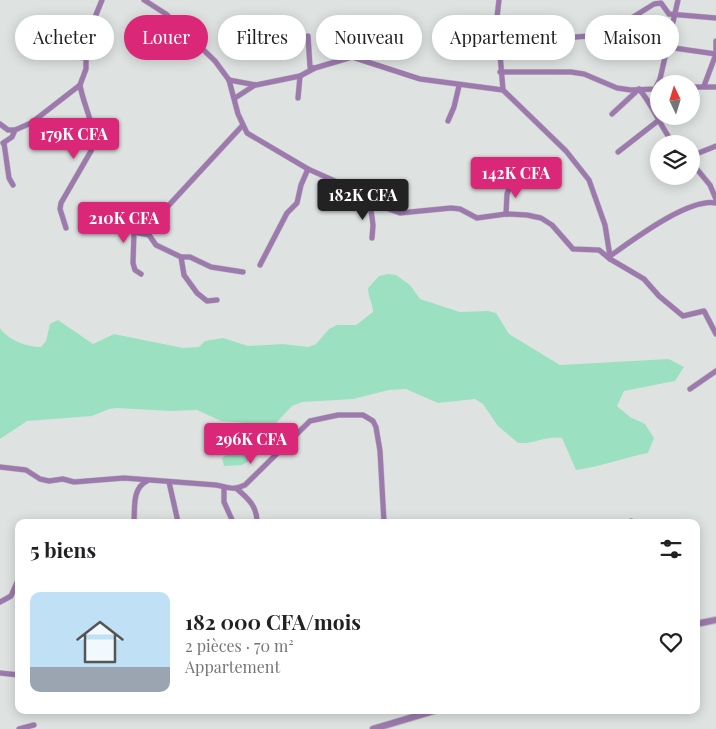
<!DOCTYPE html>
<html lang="fr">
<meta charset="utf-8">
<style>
:root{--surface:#fff;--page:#f6f6f6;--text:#202124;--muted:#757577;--accent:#db2777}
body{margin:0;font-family:"Playfair Display",serif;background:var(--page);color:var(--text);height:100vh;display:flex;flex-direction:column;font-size:19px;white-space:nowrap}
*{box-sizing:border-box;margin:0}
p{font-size:16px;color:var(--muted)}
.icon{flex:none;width:28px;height:28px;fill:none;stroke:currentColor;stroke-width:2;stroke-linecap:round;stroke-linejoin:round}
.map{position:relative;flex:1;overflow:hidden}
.panel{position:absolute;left:15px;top:519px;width:685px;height:195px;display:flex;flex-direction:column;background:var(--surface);border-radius:10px;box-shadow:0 2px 12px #0003}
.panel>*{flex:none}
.banner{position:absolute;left:15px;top:15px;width:686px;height:45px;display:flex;gap:10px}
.needle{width:32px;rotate:356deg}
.fabs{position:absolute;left:650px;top:75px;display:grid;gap:10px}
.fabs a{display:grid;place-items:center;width:50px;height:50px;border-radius:50%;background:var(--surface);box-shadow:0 2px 12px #0003;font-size:25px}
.price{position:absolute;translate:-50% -42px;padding:0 11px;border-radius:5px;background:var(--accent);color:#fff;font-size:16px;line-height:32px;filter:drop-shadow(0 1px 2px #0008)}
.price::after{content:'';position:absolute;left:50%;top:30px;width:15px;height:11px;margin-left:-8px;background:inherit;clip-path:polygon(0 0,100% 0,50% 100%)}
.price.active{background:#222;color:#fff}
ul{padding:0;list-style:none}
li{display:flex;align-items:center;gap:15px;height:125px;padding:0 15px}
li span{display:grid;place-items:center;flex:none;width:140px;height:100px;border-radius:10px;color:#555}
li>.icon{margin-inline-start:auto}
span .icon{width:60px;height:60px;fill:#fffc;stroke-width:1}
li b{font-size:21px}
h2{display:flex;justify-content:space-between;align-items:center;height:60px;padding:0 15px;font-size:21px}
.pill{padding:0 18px;border-radius:22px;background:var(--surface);box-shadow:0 2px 12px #0003;font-size:18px;line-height:45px}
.pill.active{background:var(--accent);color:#fff}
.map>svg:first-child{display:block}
.green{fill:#9be1c1}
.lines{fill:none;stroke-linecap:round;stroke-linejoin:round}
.minor-casing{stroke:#bcc1bf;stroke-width:6}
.tertiary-casing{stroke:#bcc1bf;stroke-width:8}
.minor{stroke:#9d79ad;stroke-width:5}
.tertiary{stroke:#9d79ad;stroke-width:6}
</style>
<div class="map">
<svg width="716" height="729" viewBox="0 0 716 729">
<rect width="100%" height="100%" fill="#dee3e1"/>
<path class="green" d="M388,274l8,1 14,10 10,14 40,13 28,-1 8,2 13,21 51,31 109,-6 15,8 -9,14 -51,10 -7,15 13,11 15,7 9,14 -6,15c-25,5 -48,14 -72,17l-14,-32c-15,-3 -26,6 -44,5l-20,-17 -15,-22 -8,-5 -37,4 -32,-14 -17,1 -36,9 -51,3 -10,4 -18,19 -11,24 -5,6 -16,10 -18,1 -2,-8 27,-19 2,-8 -4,-8 -26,-2 -24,-11 -26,1 -54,-3 -8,1 -17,7 -65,5 -27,18v-111c8,12 27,19 41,19l5,-6 4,-17 8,-4 35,24 21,-10 69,14 16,-1 6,-6 18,-3 25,8 35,-2 25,3 8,-3 13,-15 8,-4h19l17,-13c0,-9 -5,-14 -5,-24l11,-12z"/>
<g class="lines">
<g class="minor-casing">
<g id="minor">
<path d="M144,0l22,14 49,47 14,19 9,34 9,19 61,36 38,17 24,16 30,11 51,-5 9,1 17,9 29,-4 21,1 14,3 11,7 21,24 26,1 11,9v-3c23,-16 78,-58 106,-53"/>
<path d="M499,0l-2,17 6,73"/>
<path d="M308,36l2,31 4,1"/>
<path d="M28,44l36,11 22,3"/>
<path d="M667,47l49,7 -12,32"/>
<path d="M716,54v-13"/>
<path d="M500,56l52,-9 23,-10 29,-2 50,-31 7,-1 8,11 47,4"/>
<path d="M500,72h71l13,2 33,14 14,2 24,-1 5,-10 18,-79"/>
<path d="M229,80l27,5 44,-9 15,-8 37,-11 68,22 83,11 63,61 23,29 16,45 5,31"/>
<path d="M691,87h25"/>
<path d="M235,98l20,-13"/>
<path d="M298,98l2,-22"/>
<path d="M612,114l27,-25c15,17 21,38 35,55"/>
<path d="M448,121l6,-14 5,-21"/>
<path d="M0,124l8,6h7l16,-7 49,-38 6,-16v-30l16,-39"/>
<path d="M3,143l9,-6 3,-7"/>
<path d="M4,143l5,35 4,7"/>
<path d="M618,152l41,-32"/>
<path d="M691,156l25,-10"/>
<path d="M691,162l19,23 6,14"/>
<path d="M370,202l3,23 -1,13"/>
<path d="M506,214l1,-20 6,-16"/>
<path d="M66,228l-6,-19 1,-6 30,-52c7,-23 -7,-42 -11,-66"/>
<path d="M181,257h9l21,10 32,5"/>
<path d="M610,259l34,20 15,17 24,20 21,-5 12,23"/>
<path d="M260,265l27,-52 10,-10 4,-18 7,-16"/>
<path d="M141,274l-6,-4 -2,-7 1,-31 15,3"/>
<path d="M217,300l-10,1 -10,-8 -13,-18 -3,-18 -25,-12 -7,-10c4,-15 8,-22 20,-30l73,-79"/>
<path d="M690,389l26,-18"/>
<path d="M0,467l26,3 14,9 9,2 14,-2 11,3 50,-4 92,7c12,2 17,6 29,0l65,-64 28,-6h25l10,6 3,6 4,24 4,71"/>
<path d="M169,482l9,40"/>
<path d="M224,487v15l9,20"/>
<path d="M237,489c12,10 20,18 20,33"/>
<path d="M631,521v1"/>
<path d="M134,522c1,-14 -2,-34 13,-41"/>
<path d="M0,602l11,-6 8,-18"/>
<path d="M0,673l19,2"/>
<path d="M19,729l15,-4"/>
</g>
</g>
<g class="tertiary-casing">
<g id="tertiary">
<path d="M696,624l20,-4"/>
<path d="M373,729l64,-19"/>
</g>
</g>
<use href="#minor" class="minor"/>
<use href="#tertiary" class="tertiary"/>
</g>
</svg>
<div class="fabs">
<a><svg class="needle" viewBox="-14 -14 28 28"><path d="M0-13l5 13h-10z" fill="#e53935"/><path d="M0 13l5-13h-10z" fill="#757577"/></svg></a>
<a><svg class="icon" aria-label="layers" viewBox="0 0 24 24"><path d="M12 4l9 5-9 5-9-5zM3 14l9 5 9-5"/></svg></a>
</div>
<b class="price" style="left:74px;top:160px">179K CFA</b>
<b class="price" style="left:516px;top:199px">142K CFA</b>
<b class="price active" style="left:363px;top:221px">182K CFA</b>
<b class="price" style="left:124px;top:244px">210K CFA</b>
<b class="price" style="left:251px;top:465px">296K CFA</b>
<div class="banner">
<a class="pill">Acheter</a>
<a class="pill active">Louer</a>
<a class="pill">Filtres</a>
<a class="pill">Nouveau</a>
<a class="pill">Appartement</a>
<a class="pill">Maison</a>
</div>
<section class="panel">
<h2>5 biens<svg class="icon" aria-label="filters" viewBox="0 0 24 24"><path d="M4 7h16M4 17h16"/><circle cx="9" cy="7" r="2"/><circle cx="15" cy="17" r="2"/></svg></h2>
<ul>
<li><span style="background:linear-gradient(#bfe0f5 75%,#9aa5b1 0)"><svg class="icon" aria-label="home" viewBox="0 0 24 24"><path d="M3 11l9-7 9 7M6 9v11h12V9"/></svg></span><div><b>182 000 CFA/mois</b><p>2 pièces · 70 m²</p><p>Appartement</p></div><svg class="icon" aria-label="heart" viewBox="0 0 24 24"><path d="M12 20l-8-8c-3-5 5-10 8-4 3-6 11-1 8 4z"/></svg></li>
</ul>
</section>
</div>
